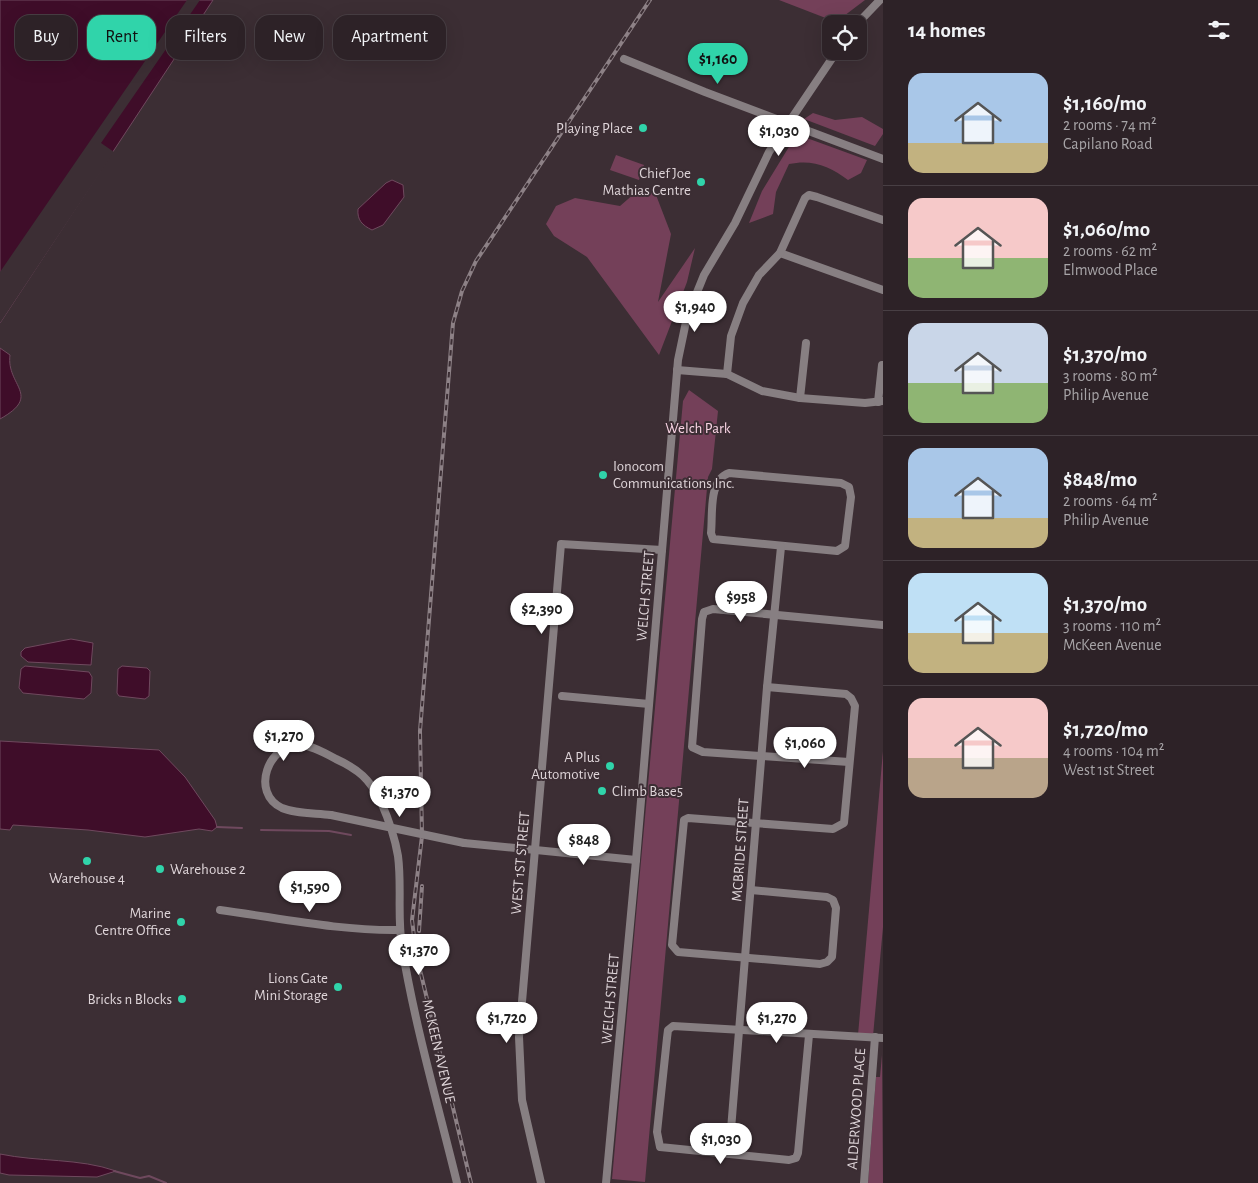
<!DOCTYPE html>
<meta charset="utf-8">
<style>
:root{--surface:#2d2227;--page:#392f33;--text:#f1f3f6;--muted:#a7a4a7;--line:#483f44;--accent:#30d4aa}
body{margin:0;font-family:"Alegreya Sans",sans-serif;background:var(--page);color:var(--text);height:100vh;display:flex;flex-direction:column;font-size:19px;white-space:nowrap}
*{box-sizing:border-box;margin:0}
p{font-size:16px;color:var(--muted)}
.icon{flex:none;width:28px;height:28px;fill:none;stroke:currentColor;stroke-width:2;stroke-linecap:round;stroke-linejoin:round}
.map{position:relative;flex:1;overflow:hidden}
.drawer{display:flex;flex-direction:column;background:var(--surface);width:375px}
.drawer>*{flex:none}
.hud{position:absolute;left:15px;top:15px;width:475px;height:45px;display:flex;gap:10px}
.buttons{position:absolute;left:822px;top:15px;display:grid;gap:10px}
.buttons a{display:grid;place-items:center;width:45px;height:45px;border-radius:10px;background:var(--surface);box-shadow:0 5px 20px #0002,0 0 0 1px var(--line);font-size:25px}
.price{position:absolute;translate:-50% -42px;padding:0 11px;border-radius:18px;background:#fff;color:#222;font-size:16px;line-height:32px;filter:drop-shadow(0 1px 2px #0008)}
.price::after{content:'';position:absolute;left:50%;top:30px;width:15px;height:11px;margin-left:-8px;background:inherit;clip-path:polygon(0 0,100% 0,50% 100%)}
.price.current{background:var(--accent);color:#111}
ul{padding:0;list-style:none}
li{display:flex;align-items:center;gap:15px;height:125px;padding:0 25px}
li+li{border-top:1px solid var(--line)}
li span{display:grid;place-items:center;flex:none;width:140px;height:100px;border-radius:15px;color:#555}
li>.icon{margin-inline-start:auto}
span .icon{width:60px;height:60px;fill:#fffc;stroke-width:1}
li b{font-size:21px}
h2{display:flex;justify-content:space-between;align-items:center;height:60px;padding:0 25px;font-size:21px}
.tag{padding:0 18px;border-radius:15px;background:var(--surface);box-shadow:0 5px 20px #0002,0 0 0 1px var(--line);font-size:18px;line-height:45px}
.tag.current{background:var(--accent);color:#111}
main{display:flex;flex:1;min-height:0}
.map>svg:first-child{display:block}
.green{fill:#744059}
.water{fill:#3f0d29;stroke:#6f495e}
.pier{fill:#3c2e34}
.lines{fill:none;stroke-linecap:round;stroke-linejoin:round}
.stream{stroke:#6f495e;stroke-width:2}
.minor{stroke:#877f82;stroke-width:8}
.rail-casing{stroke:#8d8186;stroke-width:4}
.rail{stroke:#3c2e34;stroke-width:2;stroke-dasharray:5.5;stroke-linecap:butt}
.minor-bridge{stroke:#877f82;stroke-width:8}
.poi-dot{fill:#30d4aa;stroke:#3c2e34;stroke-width:2}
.labels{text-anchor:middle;stroke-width:4;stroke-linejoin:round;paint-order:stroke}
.poi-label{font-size:15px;fill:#ded4d8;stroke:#3c2e34;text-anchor:end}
.park-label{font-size:15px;fill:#f8d3e3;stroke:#3c2e34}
.street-label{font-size:15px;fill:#ded4d8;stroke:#3c2e34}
</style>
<main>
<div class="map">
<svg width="883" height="1183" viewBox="0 0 883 1183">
<rect width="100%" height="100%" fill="#3c2e34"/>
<g class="green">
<path d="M779,0h86l-29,22z"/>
<path d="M813,113l22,7 27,-3 21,12v5l-8,12 -71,-27z"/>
<path d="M795,137h9l63,23 -6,13 -13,7c-18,-14 -36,-21 -59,-16l-13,28 -3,22 -24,9 13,-32z"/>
<path d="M616,155l28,10 -5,15 -29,-10z"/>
<path d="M642,187l14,8 15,39 -13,68 37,-54 -8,34 -28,73 -72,-98 -33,-21 -8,-12 10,-18 19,-8 45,8z"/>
<path d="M689,390l29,21 -6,58 -4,8 -63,705 -33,-3 71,-778z"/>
<path d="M883,751v176l-10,109 -15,-1z"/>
<path d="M882,1055l1,128h-15l8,-106h4z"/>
</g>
<g class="water">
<path d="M0,0h213l-213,323z"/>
<path d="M392,180l11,5 1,12 -21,28 -11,5c-10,-5 -15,-10 -14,-21l28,-26z"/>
<path d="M0,348l10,7c-4,31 33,40 -10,64z"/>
<path d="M71,639l22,4 -2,22 -63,-3 -7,-6v-4l4,-4z"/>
<path d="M25,666l64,6 3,5 -1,16 -7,6 -61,-6 -4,-5 2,-19z"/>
<path d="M122,666l25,2 3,3 -1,25 -4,3 -26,-3 -2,-3 1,-24z"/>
<path d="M0,741l159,9 26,27 30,43 2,7 -5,4 -13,-2 -54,8 -57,-7 -75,-5 -3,5 -10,-1z"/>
<path d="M0,1154c38,8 79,4 116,17l-19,6 -88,-2 -9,-2z"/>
</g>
<path class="pier" d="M187,0h13l-99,143 13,9 -114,171v-51z"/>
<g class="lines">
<g class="stream">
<path d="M217,827l25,1"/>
<path d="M261,830l68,1 22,4"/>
<path d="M114,1171l26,7 9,-2 17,7"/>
</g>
<g class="minor">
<path d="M857,24l23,-24"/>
<path d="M624,59l81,33 178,67"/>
<path d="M780,253l103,37"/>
<path d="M677,370l50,4 35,17 38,7 65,5 18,-2"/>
<path d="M727,374l4,-38 12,-33 16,-28 21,-22 25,-55 4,-3 8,2 66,23"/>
<path d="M800,398l6,-55"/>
<path d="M878,402l4,-37"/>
<path d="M729,473l112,10 8,4 2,10 -6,49 -8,5 -124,-12 -2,-6c2,-19 -3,-53 18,-60z"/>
<path d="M562,696l87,8"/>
<path d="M849,762l-146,-10 -11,-5 10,-128 2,-7 9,-3 170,16"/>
<path d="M331,815c-16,-2 -35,-1 -49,-7 -32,-15 -14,-65 19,-63 12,1 24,8 35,14 22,10 34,20 45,43 7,16 14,36 17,54 4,30 -1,61 4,91 13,79 36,158 55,236"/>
<path d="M464,843l172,17"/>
<path d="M751,890l76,7 6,3 3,8 -4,49 -5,5 -7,2 -142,-12 -6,-7 12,-125 4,-2 145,11 11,-6 11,-117 -4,-8 -5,-4 -79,-7"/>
<path d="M220,910c60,8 119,21 180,20"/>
<path d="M809,1035l-11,118 -2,5 -7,2 -129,-13 -3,-15 10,-94 1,-8 5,-4 210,12"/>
<path d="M729,1154l38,-467 14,-140"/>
<path d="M541,1183l-19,-83 -3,-63 42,-493 101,6"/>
<path d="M606,1183l30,-323 42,-500 9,-43 17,-42 31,-52 34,-71 68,-101"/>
<path d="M864,1183l11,-146"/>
</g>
<g class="rail-casing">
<g id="rail">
<path d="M419,931l3,-45"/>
<path d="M471,1183l-55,-230 -4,-33 10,-84 -2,-105 33,-408 9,-32 14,-30 174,-261"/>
</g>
</g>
<use href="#rail" class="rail"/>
<path class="minor-bridge" d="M331,815l133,28"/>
</g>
<g class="poi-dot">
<circle cx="643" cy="128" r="5"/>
<circle cx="701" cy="182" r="5"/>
<circle cx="603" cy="475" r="5"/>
<circle cx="610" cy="766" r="5"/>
<circle cx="602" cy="791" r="5"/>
<circle cx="87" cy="861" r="5"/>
<circle cx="160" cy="869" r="5"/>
<circle cx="181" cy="922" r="5"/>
<circle cx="338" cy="987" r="5"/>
<circle cx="182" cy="999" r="5"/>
</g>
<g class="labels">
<g class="poi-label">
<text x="633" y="133">Playing Place</text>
<text x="691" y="178">Chief Joe<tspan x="691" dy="17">Mathias Centre</tspan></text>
<text x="613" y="471" text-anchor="start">Ionocom<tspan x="613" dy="17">Communications Inc.</tspan></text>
<text x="600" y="762">A Plus<tspan x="600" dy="17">Automotive</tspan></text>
<text x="612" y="796" text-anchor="start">Climb Base5</text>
<text x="170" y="874" text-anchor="start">Warehouse 2</text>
<text x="87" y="883" text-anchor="middle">Warehouse 4</text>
<text x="171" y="918">Marine<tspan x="171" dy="17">Centre Office</tspan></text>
<text x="328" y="983">Lions Gate<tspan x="328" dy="17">Mini Storage</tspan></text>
<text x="172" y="1004">Bricks n Blocks</text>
</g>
<g class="park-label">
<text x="698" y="433">Welch Park</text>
</g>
<g class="street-label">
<text transform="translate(645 596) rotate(-85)" y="5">WELCH STREET</text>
<text transform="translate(740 850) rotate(-86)" y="5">MCBRIDE STREET</text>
<text transform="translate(520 863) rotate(-85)" y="5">WEST 1ST STREET</text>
<text transform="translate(610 999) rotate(-85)" y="5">WELCH STREET</text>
<text transform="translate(439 1051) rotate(77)" y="5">MCKEEN AVENUE</text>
<text transform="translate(856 1109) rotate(-86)" y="5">ALDERWOOD PLACE</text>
</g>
</g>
</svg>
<div class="buttons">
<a><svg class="icon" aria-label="locate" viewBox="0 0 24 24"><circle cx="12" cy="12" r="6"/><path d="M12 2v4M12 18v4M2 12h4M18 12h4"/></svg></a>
</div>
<b class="price current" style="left:718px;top:85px">$1,160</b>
<b class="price" style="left:779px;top:157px">$1,030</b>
<b class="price" style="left:695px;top:333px">$1,940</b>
<b class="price" style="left:741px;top:623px">$958</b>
<b class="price" style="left:542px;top:635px">$2,390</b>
<b class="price" style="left:284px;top:762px">$1,270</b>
<b class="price" style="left:805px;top:769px">$1,060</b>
<b class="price" style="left:400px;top:818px">$1,370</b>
<b class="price" style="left:584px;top:866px">$848</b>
<b class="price" style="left:310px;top:913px">$1,590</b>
<b class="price" style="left:419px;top:976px">$1,370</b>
<b class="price" style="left:507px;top:1044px">$1,720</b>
<b class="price" style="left:777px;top:1044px">$1,270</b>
<b class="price" style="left:721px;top:1165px">$1,030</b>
<div class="hud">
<a class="tag">Buy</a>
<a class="tag current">Rent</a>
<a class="tag">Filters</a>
<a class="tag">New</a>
<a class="tag">Apartment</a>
</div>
</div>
<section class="drawer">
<h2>14 homes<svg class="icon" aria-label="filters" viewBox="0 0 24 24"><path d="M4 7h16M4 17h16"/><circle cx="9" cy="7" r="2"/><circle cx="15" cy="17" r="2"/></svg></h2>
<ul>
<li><span style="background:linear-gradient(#a9c7e8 70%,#c2b280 0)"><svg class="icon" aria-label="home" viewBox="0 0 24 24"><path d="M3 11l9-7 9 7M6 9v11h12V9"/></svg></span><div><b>$1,160/mo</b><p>2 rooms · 74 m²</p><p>Capilano Road</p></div></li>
<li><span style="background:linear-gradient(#f6c9c9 60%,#8fb573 0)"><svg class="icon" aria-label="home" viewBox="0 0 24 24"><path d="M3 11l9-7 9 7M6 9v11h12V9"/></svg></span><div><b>$1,060/mo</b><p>2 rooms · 62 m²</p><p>Elmwood Place</p></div></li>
<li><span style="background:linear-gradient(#c9d6e8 60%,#8fb573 0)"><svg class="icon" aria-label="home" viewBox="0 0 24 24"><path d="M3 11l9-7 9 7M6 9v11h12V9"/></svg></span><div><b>$1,370/mo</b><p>3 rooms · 80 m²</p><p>Philip Avenue</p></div></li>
<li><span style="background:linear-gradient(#a9c7e8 70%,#c2b280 0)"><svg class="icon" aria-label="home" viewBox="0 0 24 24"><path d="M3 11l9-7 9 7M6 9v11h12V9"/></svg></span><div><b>$848/mo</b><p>2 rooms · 64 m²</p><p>Philip Avenue</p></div></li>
<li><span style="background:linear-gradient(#bfe0f5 60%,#c2b280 0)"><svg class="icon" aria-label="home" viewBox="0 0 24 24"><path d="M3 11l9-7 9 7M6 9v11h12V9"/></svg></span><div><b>$1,370/mo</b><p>3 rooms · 110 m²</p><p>McKeen Avenue</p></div></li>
<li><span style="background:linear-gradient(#f6c9c9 60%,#b9a48a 0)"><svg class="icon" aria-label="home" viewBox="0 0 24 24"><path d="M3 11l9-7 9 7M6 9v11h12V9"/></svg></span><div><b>$1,720/mo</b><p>4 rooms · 104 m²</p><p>West 1st Street</p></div></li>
</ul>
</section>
</main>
